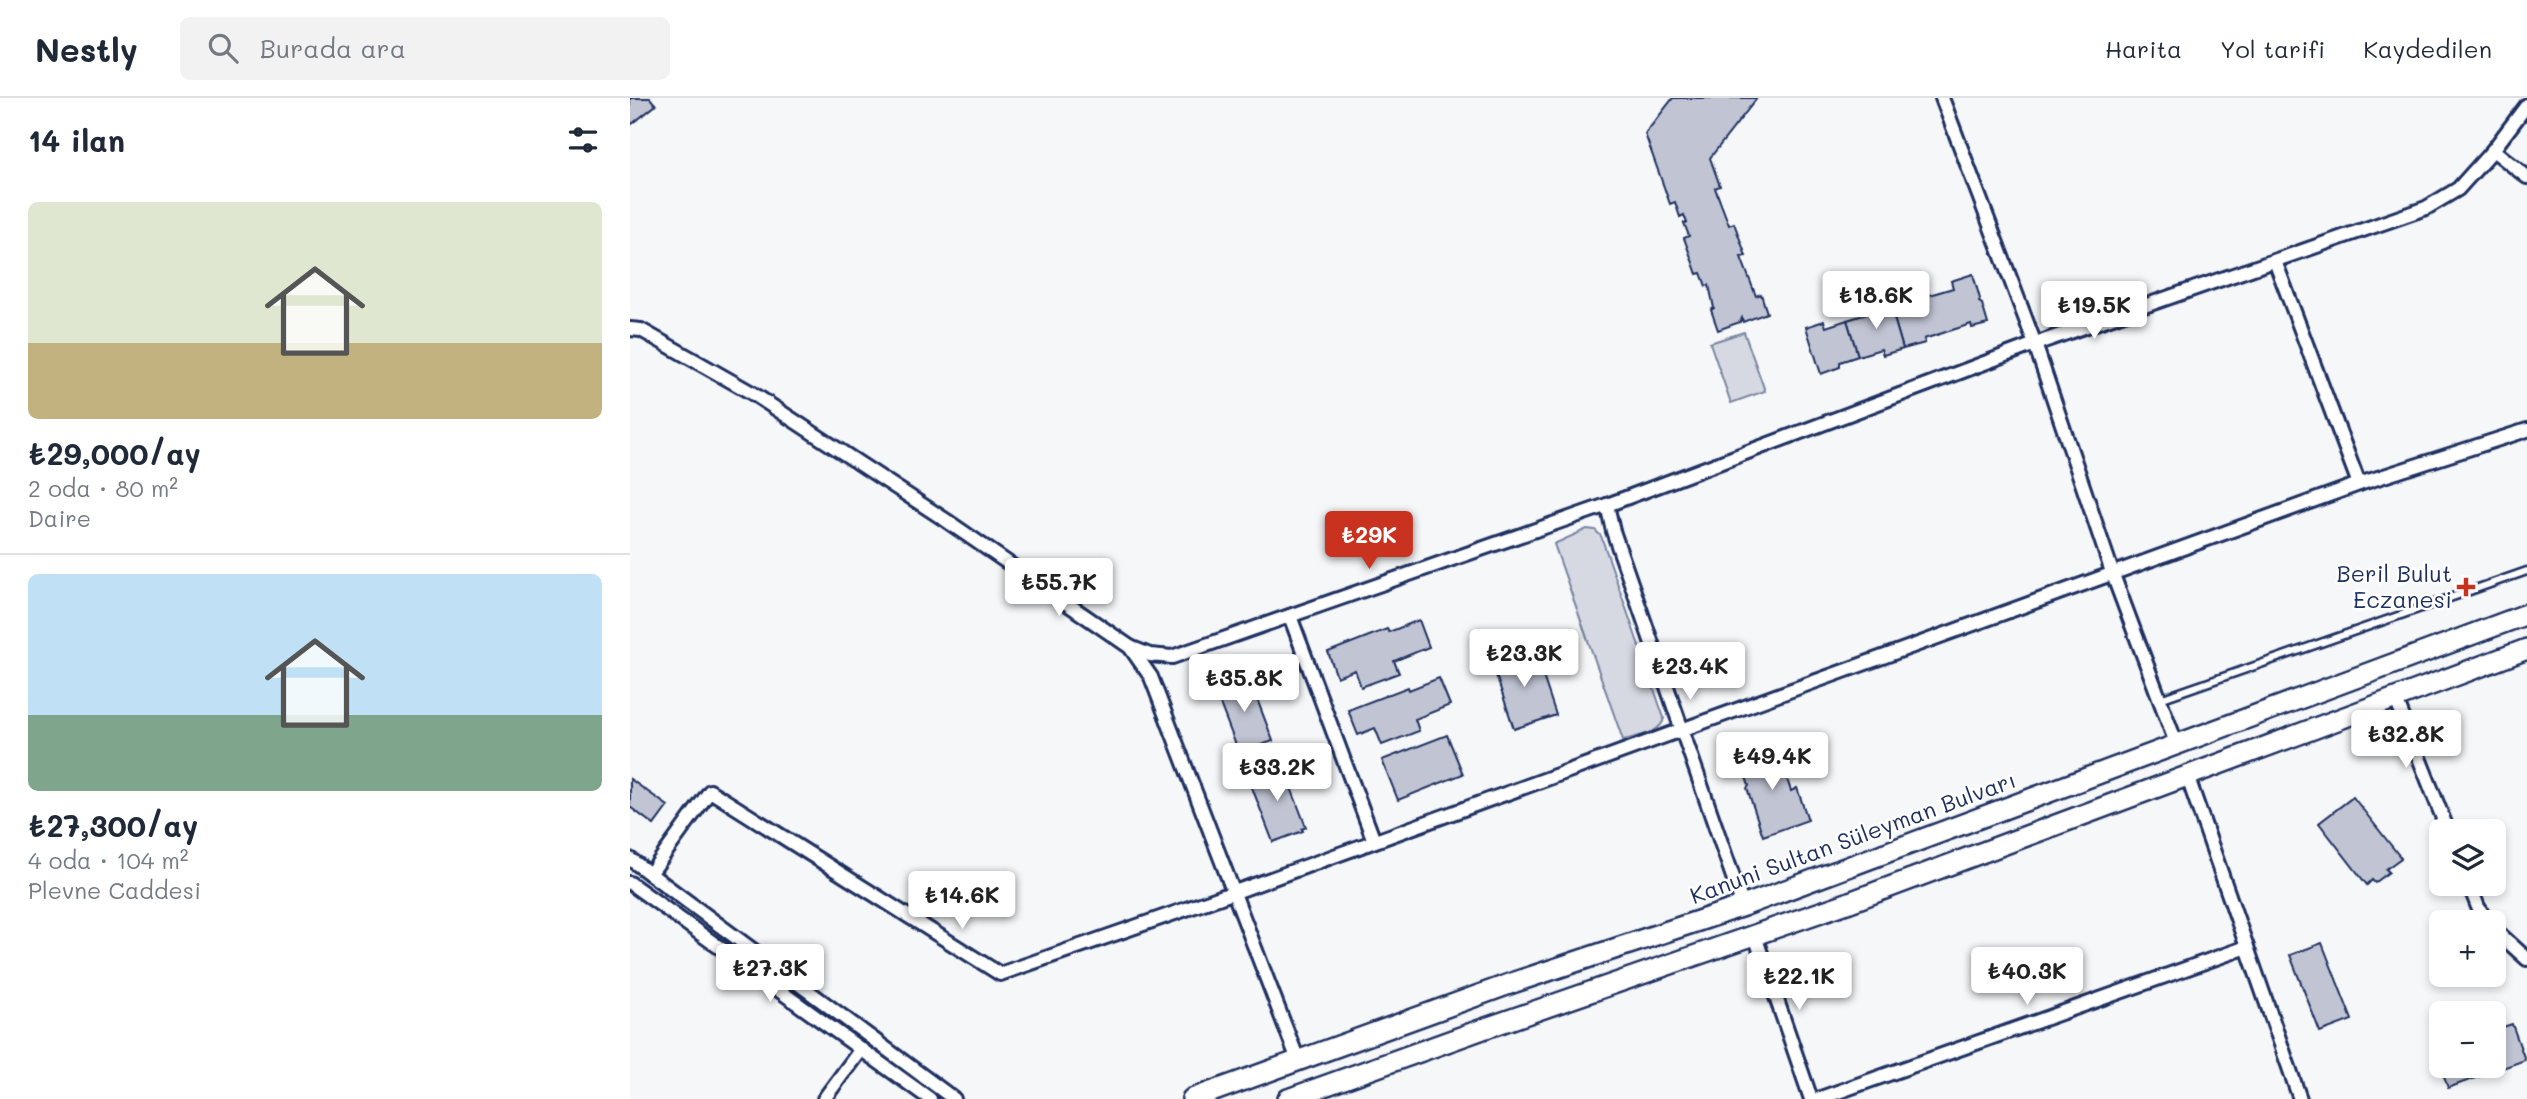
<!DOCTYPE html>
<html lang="tr">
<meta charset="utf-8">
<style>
:root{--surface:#fff;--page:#f2f2f3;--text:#1f2937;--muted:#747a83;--line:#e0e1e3;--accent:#c8321e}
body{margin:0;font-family:Mali,sans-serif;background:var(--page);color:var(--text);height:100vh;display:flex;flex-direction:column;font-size:26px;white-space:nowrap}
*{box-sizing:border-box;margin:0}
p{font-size:23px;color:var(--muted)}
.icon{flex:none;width:38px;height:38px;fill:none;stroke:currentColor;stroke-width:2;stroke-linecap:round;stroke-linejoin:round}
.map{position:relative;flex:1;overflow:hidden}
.side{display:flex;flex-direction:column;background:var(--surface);width:630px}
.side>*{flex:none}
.controls{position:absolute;left:1799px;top:721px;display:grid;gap:14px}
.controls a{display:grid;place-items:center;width:77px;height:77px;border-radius:10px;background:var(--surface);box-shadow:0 4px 10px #0003;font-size:35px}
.price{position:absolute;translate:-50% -60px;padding:0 16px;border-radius:7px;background:#fff;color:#222;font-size:23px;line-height:46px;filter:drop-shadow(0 2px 4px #0008)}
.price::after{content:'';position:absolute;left:50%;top:42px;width:21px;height:16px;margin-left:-10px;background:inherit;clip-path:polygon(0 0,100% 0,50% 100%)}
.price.selected{background:var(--accent);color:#fff}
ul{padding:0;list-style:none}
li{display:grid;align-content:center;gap:14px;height:371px;padding:0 28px}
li+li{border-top:2px solid var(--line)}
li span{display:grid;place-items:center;height:217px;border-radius:10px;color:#555}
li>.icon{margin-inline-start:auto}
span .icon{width:126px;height:126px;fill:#fffc;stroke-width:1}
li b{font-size:30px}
h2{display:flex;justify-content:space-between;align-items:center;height:84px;padding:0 28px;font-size:30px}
header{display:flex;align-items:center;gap:42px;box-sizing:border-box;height:98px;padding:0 35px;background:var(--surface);border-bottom:2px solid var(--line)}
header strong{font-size:33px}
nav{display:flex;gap:38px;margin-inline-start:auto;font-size:24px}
.search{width:490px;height:63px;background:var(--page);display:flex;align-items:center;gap:18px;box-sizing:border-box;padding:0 24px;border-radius:10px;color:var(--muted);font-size:26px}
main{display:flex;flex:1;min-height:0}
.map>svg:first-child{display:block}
.green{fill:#d6d9e2;stroke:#7884a0;stroke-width:2}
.building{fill:#c0c4d3;stroke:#1b2f5e;stroke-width:2}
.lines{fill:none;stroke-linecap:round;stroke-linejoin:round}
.service-casing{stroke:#1b2f5e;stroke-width:11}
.minor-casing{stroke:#1b2f5e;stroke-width:18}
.primary-casing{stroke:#1b2f5e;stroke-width:24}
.service{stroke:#fff;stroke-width:6}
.minor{stroke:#fff;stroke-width:12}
.primary{stroke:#fff;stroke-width:19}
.poi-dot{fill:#c8321e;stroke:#fff;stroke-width:2.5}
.labels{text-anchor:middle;stroke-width:5;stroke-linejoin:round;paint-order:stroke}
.poi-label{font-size:23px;fill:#1b2f5e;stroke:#fff;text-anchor:end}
.street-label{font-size:23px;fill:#1b2f5e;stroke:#fff}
</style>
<header>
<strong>Nestly</strong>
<div class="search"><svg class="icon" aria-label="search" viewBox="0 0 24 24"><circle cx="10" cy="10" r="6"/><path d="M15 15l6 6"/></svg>Burada ara</div>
<nav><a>Harita</a><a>Yol tarifi</a><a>Kaydedilen</a></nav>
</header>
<main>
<section class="side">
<h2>14 ilan<svg class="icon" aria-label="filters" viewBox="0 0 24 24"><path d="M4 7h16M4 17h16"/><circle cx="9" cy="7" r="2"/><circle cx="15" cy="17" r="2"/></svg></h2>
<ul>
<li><span style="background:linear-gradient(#dfe7d0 65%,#c2b280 0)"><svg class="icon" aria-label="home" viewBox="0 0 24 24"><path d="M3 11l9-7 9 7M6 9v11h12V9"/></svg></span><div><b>₺29,000/ay</b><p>2 oda · 80 m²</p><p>Daire</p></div></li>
<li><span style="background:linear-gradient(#bfe0f5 65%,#7fa58c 0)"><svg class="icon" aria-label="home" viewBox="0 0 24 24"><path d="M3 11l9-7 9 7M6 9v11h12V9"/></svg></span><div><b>₺27,300/ay</b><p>4 oda · 104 m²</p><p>Plevne Caddesi</p></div></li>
</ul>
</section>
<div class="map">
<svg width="1897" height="1001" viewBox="0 0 1897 1001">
<rect width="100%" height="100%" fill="#f6f7f9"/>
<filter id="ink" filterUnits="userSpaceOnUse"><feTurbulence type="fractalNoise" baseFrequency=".0143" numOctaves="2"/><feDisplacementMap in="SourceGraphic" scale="14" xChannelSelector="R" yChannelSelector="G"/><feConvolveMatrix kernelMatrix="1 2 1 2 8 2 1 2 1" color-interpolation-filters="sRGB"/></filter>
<g filter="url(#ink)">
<g class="green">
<path d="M1114,234l21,59 -34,12 -21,-60z"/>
<path d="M957,431l8,1 6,6 63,182c-3,16 -27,18 -41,22l-69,-196z"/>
</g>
<g class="building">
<path d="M0,0h20l6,7 -24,19 -2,-3z"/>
<path d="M1043,0h84l-47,60 10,28 -5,2 14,37 5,-2 12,33 -5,1 15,39 5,-2 6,19 -24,9 -1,-4 -2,4 -22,8 -7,-20 3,-2 -5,-23 -3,1 -5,-13 -4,1 -13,-36 5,-2 -5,-13h3l-3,-8 -4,2 -5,-15 -5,2 -25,-70z"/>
<path d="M1343,176l7,25 -1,3 3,2 6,20 -16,4 -1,-4 -47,15 1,4 -22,6 -14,-48 21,-6 2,5 41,-12 -2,-7z"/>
<path d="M1259,203l14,48 -20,6 -2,-6 -23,7 -11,-36 23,-7 -2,-6z"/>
<path d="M1217,222l11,36 -18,6v5l-19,7 -15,-47 18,-6 2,6z"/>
<path d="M789,522l10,27 -35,14 5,12 -38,14 -6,-17 -18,7 -9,-25 59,-23 2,3z"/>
<path d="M904,551l22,66 -42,14 -22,-66z"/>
<path d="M614,579l1,2 4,-1 24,63 -34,12 -25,-65z"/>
<path d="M809,580l11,27 -35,14 4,12 -37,14 -7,-17 -17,7 -10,-25 60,-23 1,3z"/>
<path d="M817,637l16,39 -65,26 -16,-40z"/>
<path d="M1146,648l15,45 6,-3 11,32 -45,16 -16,-48 2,-2 -9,-27z"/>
<path d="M652,666l24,63 -4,2 1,2 -30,11 -25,-65z"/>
<path d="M0,681l38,27 -14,19 -24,-18z"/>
<path d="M1723,699l48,61 -15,11 3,3 -14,11 -3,-3 -5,5 -48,-62z"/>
<path d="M1692,845l30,77 -32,12 -30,-77z"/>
<path d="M1882,926l13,36 -77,28 -13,-37 6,-2v17h53v-36z"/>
</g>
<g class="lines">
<g class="service-casing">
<path id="service" d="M1530,601l367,-128"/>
</g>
<g class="minor-casing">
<g id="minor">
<path d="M1312,0l93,246 77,228 64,171"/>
<path d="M1863,52l34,27"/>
<path d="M1645,163l84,223"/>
<path d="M0,231l11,1 111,63 195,128 183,126 21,30 147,383"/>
<path d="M977,407l6,26 130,375"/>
<path d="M660,518l84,225"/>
<path d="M500,549l20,8 22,2 435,-152 428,-161 391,-136 32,-19 35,-39 34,-45"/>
<path d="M1765,599l53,134"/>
<path d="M1557,677l113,324"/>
<path d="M0,761l324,240"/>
<path d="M20,776l60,-83 290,183 235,-82 1124,-408 168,-54"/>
<path d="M0,785l300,216"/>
<path d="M1839,786l9,23 10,15"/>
<path d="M1864,831l33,30"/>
<path d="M1125,838l56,163"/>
<path d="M194,1001l37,-50"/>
<path d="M1188,1001l429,-152"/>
</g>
</g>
<g class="primary-casing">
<g id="primary">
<path d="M562,1001l323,-117 228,-76 784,-292"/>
<path d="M658,1001l195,-70 364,-126 680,-254"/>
</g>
</g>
<use href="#service" class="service"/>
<use href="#minor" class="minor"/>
<use href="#primary" class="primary"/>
</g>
</g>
<path class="poi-dot" d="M1832.5 478.5h7v7h7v7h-7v7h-7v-7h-7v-7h7z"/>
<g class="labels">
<g class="poi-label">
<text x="1822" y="484">Beril Bulut<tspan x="1822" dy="26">Eczanesi</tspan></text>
</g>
<g class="street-label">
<text transform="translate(1223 740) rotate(-20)" y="8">Kanuni Sultan Süleyman Bulvarı</text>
</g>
</g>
</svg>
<div class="controls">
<a><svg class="icon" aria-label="layers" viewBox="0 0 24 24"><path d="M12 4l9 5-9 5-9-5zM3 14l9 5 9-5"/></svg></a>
<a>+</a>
<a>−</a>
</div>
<b class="price" style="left:1246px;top:233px">₺18.6K</b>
<b class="price" style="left:1464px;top:243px">₺19.5K</b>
<b class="price selected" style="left:739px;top:473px">₺29K</b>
<b class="price" style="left:429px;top:520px">₺55.7K</b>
<b class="price" style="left:894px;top:591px">₺23.3K</b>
<b class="price" style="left:1060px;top:604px">₺23.4K</b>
<b class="price" style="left:614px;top:616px">₺35.8K</b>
<b class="price" style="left:1776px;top:672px">₺32.8K</b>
<b class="price" style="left:1142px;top:694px">₺49.4K</b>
<b class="price" style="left:647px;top:705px">₺33.2K</b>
<b class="price" style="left:332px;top:833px">₺14.6K</b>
<b class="price" style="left:140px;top:906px">₺27.3K</b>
<b class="price" style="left:1397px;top:909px">₺40.3K</b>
<b class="price" style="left:1169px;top:914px">₺22.1K</b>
</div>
</main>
